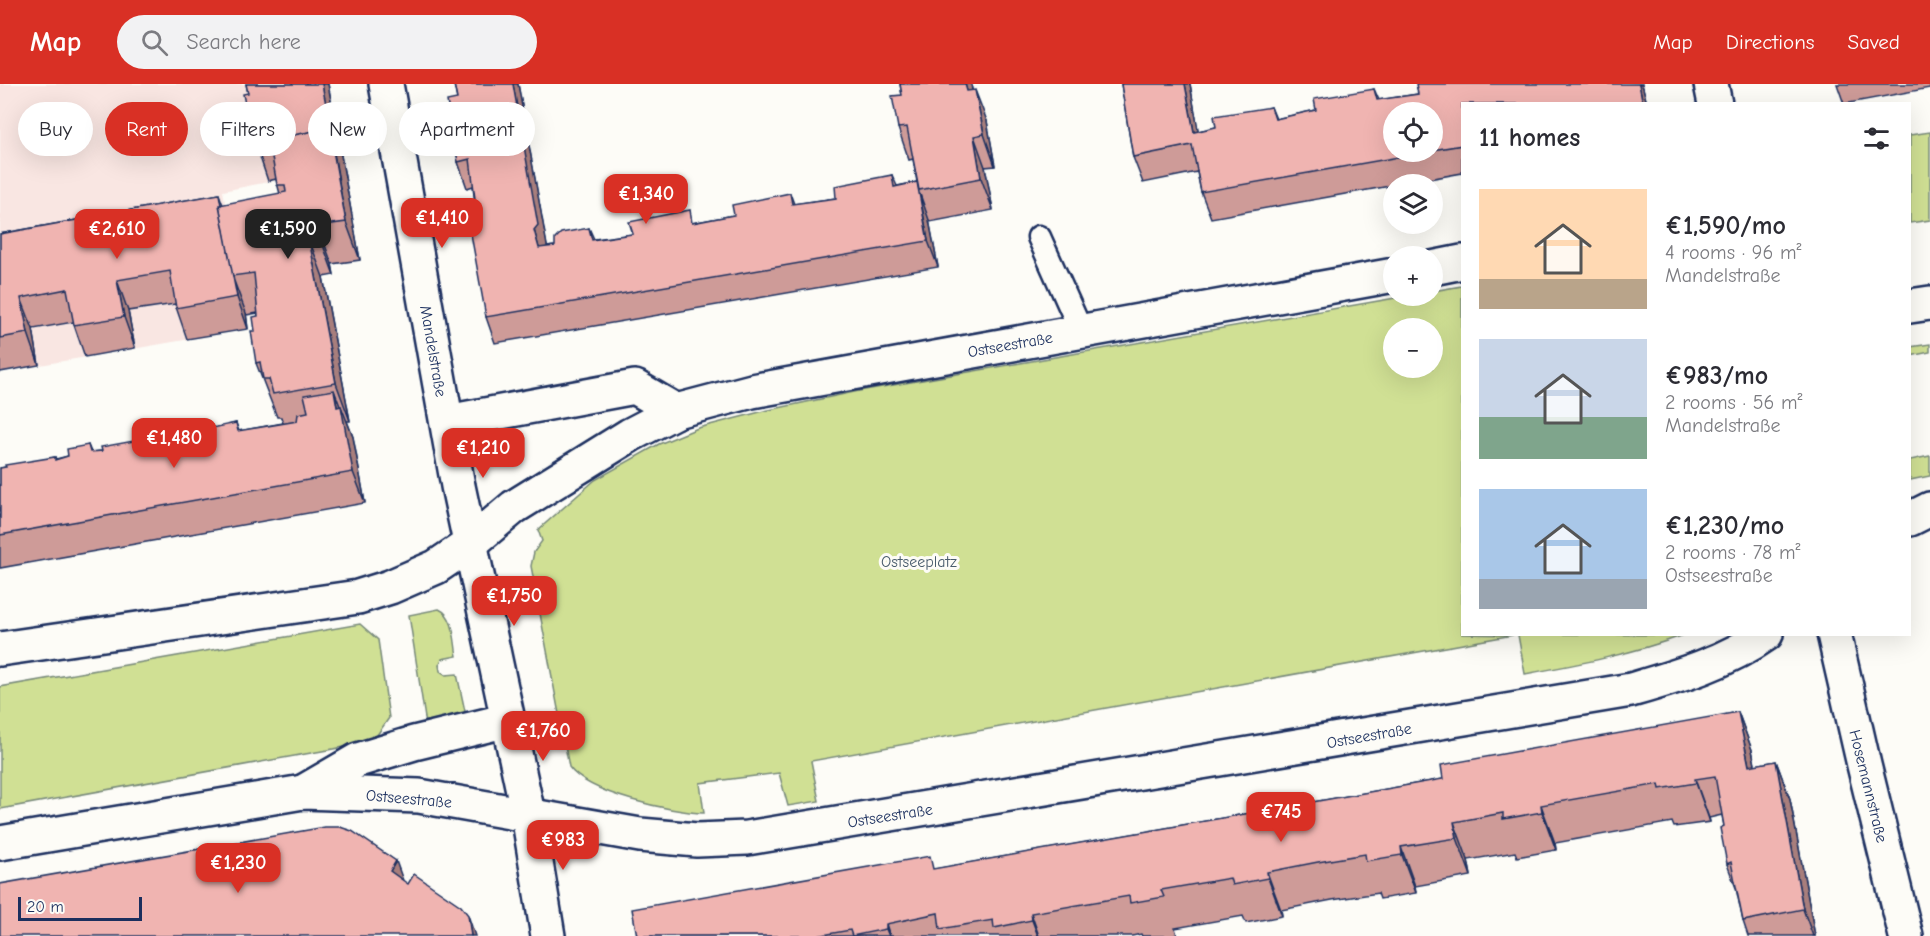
<!DOCTYPE html>
<meta charset="utf-8">
<style>
:root{--surface:#fff;--page:#f2f2f3;--text:#2b2b33;--muted:#7c7c81;--accent:#d93025}
body{margin:0;font-family:"Comic Neue",sans-serif;background:var(--page);color:var(--text);height:100vh;display:flex;flex-direction:column;font-size:22px;white-space:nowrap}
*{box-sizing:border-box;margin:0}
p{font-size:20px;color:var(--muted)}
.icon{flex:none;width:33px;height:33px;fill:none;stroke:currentColor;stroke-width:2;stroke-linecap:round;stroke-linejoin:round}
.map{position:relative;flex:1;overflow:hidden}
.panel{position:absolute;left:1461px;top:18px;width:450px;height:534px;display:flex;flex-direction:column;background:var(--surface);border-radius:0px;box-shadow:0 6px 24px #0002}
.panel>*{flex:none}
.banner{position:absolute;left:18px;top:18px;width:570px;height:54px;display:flex;gap:12px}
.tools{position:absolute;left:1383px;top:18px;display:grid;gap:12px}
.tools a{display:grid;place-items:center;width:60px;height:60px;border-radius:50%;background:var(--surface);box-shadow:0 6px 24px #0002;font-size:30px}
.scale{position:absolute;left:18px;bottom:15px;width:124px;box-sizing:border-box;padding-left:6px;border:3px solid #1b2f5e;border-top:0;font-size:16px;line-height:21px;white-space:nowrap;color:#1b2f5e;-webkit-text-stroke:4px #fdfcf7;paint-order:stroke}
.price{position:absolute;translate:-50% -51px;padding:0 14px;border-radius:12px;background:var(--accent);color:#fff;font-size:20px;line-height:39px;filter:drop-shadow(0 2px 3px #0008)}
.price::after{content:'';position:absolute;left:50%;top:36px;width:18px;height:14px;margin-left:-9px;background:inherit;clip-path:polygon(0 0,100% 0,50% 100%)}
.price.current{background:#222;color:#fff}
ul{padding:0;list-style:none}
li{display:flex;align-items:center;gap:18px;height:150px;padding:0 18px}
li span{display:grid;place-items:center;flex:none;width:168px;height:120px;border-radius:0px;color:#555}
li>.icon{margin-inline-start:auto}
span .icon{width:72px;height:72px;fill:#fffc;stroke-width:1}
li b{font-size:26px}
h2{display:flex;justify-content:space-between;align-items:center;height:72px;padding:0 18px;font-size:26px}
.chip{padding:0 21px;border-radius:27px;background:var(--surface);box-shadow:0 6px 24px #0002;font-size:21px;line-height:54px}
.chip.current{background:var(--accent);color:#fff}
header{display:flex;align-items:center;gap:36px;box-sizing:border-box;height:84px;padding:0 30px;background:var(--accent);color:#fff}
header strong{font-size:28px}
nav{display:flex;gap:33px;margin-inline-start:auto;font-size:21px}
.search{width:420px;height:54px;background:var(--page);display:flex;align-items:center;gap:15px;box-sizing:border-box;padding:0 21px;border-radius:33px;color:var(--muted);font-size:22px}
.map>svg:first-child{display:block}
.built{fill:#f9e6e2}
.green{fill:#d0e094;stroke:#768879;stroke-width:1.5;fill-rule:evenodd}
.lines{fill:none;stroke-linecap:round;stroke-linejoin:round}
.lane-casing{stroke:#1b2f5e;stroke-width:27}
.street-casing{stroke:#1b2f5e;stroke-width:38}
.secondary-casing{stroke:#1b2f5e;stroke-width:38}
.primary-casing{stroke:#1b2f5e;stroke-width:38}
.lane{stroke:#fdfcf7;stroke-width:22}
.street{stroke:#fdfcf7;stroke-width:33}
.secondary{stroke:#fdfcf7;stroke-width:33}
.primary{stroke:#fdfcf7;stroke-width:33}
.wall{fill:#ce9b98;stroke:#1b2f5e;stroke-width:1.5;fill-rule:evenodd}
.shaded-wall{fill:#a87e7c;stroke:#1b2f5e;stroke-width:1.5}
.building{fill:#f0b4b1;stroke:#1b2f5e;stroke-width:1.5}
.labels{text-anchor:middle;stroke-width:6;stroke-linejoin:round;paint-order:stroke}
.street-label{font-size:16px;fill:#1b2f5e;stroke:#fdfcf7}
.park-label{font-size:16px;fill:#485b6c;stroke:#fdfcf7}
</style>
<header>
<strong>Map</strong>
<div class="search"><svg class="icon" aria-label="search" viewBox="0 0 24 24"><circle cx="10" cy="10" r="6"/><path d="M15 15l6 6"/></svg>Search here</div>
<nav><a>Map</a><a>Directions</a><a>Saved</a></nav>
</header>
<div class="map">
<svg width="1930" height="852" viewBox="0 0 1930 852">
<rect width="100%" height="100%" fill="#fdfcf7"/>
<filter id="ink" filterUnits="userSpaceOnUse"><feTurbulence type="fractalNoise" baseFrequency=".0167" numOctaves="2"/><feDisplacementMap in="SourceGraphic" scale="12" xChannelSelector="R" yChannelSelector="G"/><feConvolveMatrix kernelMatrix="1 2 1 2 8 2 1 2 1" color-interpolation-filters="sRGB"/></filter>
<g filter="url(#ink)">
<path class="built" d="M0,0h327l16,83 -120,24 25,138 -248,43z"/>
<g class="green">
<path d="M1930,48v88l-20,3v-88z"/>
<path d="M1462,202v348l51,1 -702,126 8,40 -31,5 -9,-33 -79,10 4,30c-33,-1 -116,-19 -135,-46l-38,-201 3,-14 8,-11 -4,-11 57,-50 64,-36 39,-16 66,-17 95,-20 548,-95h25l1,-5zM1432,244v40h-38v-40z"/>
<path d="M1930,260v8l-20,4v-9z"/>
<path d="M1930,372v20l-20,4v-20z"/>
<path d="M439,525c16,7 15,32 18,47l-15,3 -3,6 1,6 6,4 11,-1 9,42 -39,15 -18,-116z"/>
<path d="M360,540l18,16 11,78 -17,24 -372,67v-122z"/>
<path d="M1518,551v-1l166,1c-52,19 -105,29 -159,39z"/>
</g>
<g class="lines">
<g class="lane-casing">
<path id="lane" d="M1039,153l42,94"/>
</g>
<g class="street-casing">
<path id="street" d="M386,0l72,402 70,328 20,122"/>
</g>
<g class="secondary-casing">
<g id="secondary">
<path d="M1711,0l4,20"/>
<path d="M1834,550l30,131 42,171"/>
</g>
</g>
<g class="primary-casing">
<g id="primary">
<path d="M1432,184l30,-6"/>
<path d="M1910,222l20,-3"/>
<path d="M447,338l188,-35 41,24"/>
<path d="M1910,435l20,-10"/>
<path d="M0,565l358,-52 32,-10 46,-20 34,-23 44,-37 116,-72 46,-24 76,-20 642,-116"/>
<path d="M303,708l55,-32 56,-17 94,-23"/>
<path d="M0,759l303,-51 116,4 221,39 57,5 50,-2 884,-148c48,-14 94,-27 135,-56"/>
</g>
</g>
<use href="#lane" class="lane"/>
<use href="#street" class="street"/>
<use href="#secondary" class="secondary"/>
<use href="#primary" class="primary"/>
</g>
<g class="wall">
<path d="M246,0h82l32,176 -28,4 2,11 -11,2 27,144h-3l6,16 12,66 -365,65v-100l55,-11 1,2 12,-3 20,-11 3,7 11,-1 96,-17 38,-11 3,8 44,-8 -2,-6h-4l-21,-54 -1,-32 3,-18 -12,2v-2l2,16 -61,10 -12,-35 -47,7 7,37 -50,9 -12,-35 -40,7 6,36 -39,7v-138l219,-40 4,11 57,-11 -4,-15 -8,2 -19,-57 -1,-31z"/>
<path d="M448,0h70l29,163 8,-1 34,-18 5,11 39,-5 101,-19 56,-22 4,11 42,-6 56,-23 5,11 20,-4 -4,-23 -4,1 -11,-32 4,-33 -2,-11h71l1,6 15,31 8,45 -10,1 8,43 -63,12 -1,-2 9,47 -443,76 -9,-26 -13,-131 -6,2 -9,-26 -1,-63 -3,-14h-6z"/>
<path d="M1121,0h69l8,47 18,-4 55,-20 5,12 40,-9 58,-21 5,11 39,-6 224,-10 5,20h-185v69l-251,45 -10,-26 -4,-20 -54,11 -10,-26zM1432,28v40h-38z"/>
<path d="M1837,0h93v4l-86,16z"/>
<path d="M1738,628l14,38 3,15 21,-4 14,38 25,137h-67l-5,-15 -7,-33 -9,-24 -3,-38 -2,-11 -13,3 1,4 -36,5 -2,-5 -117,21 1,7 -39,7 -2,-5 -47,8 3,16 -56,10 1,7 -36,6 -2,-6 -46,7 -51,10 1,6 -36,7 -3,-7 -68,12 2,7 -5,1h-30l-1,-2 -9,2h-495l298,-67 508,-90z"/>
</g>
<g class="shaded-wall">
<path d="M322,0h6l32,176 -14,-38z"/>
<path d="M513,0h5l30,167 -9,-3 -5,-18z"/>
<path d="M965,0h6l7,39 -11,-32z"/>
<path d="M1185,0h5l13,74 -9,-26z"/>
<path d="M1639,0h3l5,20h-4z"/>
<path d="M975,6l12,31 8,45 -11,-32z"/>
<path d="M974,52l11,31 8,43 -12,-32z"/>
<path d="M920,110l9,26 9,47 -10,-26z"/>
<path d="M318,142l14,38 2,11 -14,-38z"/>
<path d="M309,155l14,38 27,144 -14,-38z"/>
<path d="M117,196l11,31 7,37 -11,-31z"/>
<path d="M234,197l12,32 2,16 -11,-32z"/>
<path d="M21,214l12,31 6,36 -11,-32z"/>
<path d="M334,306l9,24 -2,-8 12,31 12,66 -12,-31 -16,-65z"/>
<path d="M1738,628l14,38 11,54 -14,-38z"/>
<path d="M1776,677l14,38 25,137h-2l-10,-27z"/>
<path d="M1695,695l14,39 1,4 -14,-39z"/>
<path d="M1541,721l14,38 1,7 -14,-38z"/>
<path d="M1454,738l14,38 3,16 -14,-38z"/>
<path d="M1401,763l14,39 1,7 -14,-38z"/>
<path d="M396,777l14,39 -20,-29z"/>
<path d="M1267,788l14,38 1,6 -14,-38z"/>
<path d="M1031,829l8,23h-1l-6,-16z"/>
<path d="M468,831l7,21h-4z"/>
<path d="M886,840l4,12h-1l-3,-7z"/>
</g>
<g class="building">
<path d="M246,0h76l10,51 -3,-7 -60,12 1,7 -13,2 -5,-26 -3,1 -6,-30 5,-1z"/>
<path d="M454,0h59l25,141 -4,5 5,18 16,-2v-7l6,-6 28,-5 3,12 41,-6 -4,-12 61,-12 2,13 42,-8 -2,-10 58,-12 2,11 44,-6 -1,-12 57,-11 2,12 23,-5 11,59 -442,76 -21,-116 10,-2 -5,-40 -12,3 -11,-61 10,-2z"/>
<path d="M900,0h65l2,7 8,-1 9,44 -10,2 7,42 -62,12 -12,-63 -9,1 -6,-32 10,-1z"/>
<path d="M1121,0h64l9,48 22,-5 -2,-11 57,-9 4,12 41,-9 -2,-11 60,-10 3,11 41,-6 -2,-10h223l4,20h-181v41l-30,5v-38h-38v40h33l-226,40 -9,-47 -59,12z"/>
<path d="M329,44l17,94 -28,4 2,11 -11,2 27,144 -63,11 -4,-15h-6l-3,-17 -4,1 -5,-32h4l-2,-14 5,-1 -4,-43 -22,3 -13,-71 67,-13 -1,-7h-8l-8,-45z"/>
<path d="M219,110l2,11h-2l18,92 -61,11 -6,-37 -53,9 7,37 -50,8 -7,-36 -46,9 7,35 -28,5v-104z"/>
<path d="M334,306l3,17 4,-1 12,66 -353,63v-67l6,-1 -1,-2 50,-8v3l13,-4 -1,-7 21,-4 2,7 12,-1 -1,-4 49,-9 2,4 10,-3 -1,-7 20,-4 2,8 15,-2v-3l38,-8 2,8 59,-10 1,-7 10,-2 -4,-17z"/>
<path d="M1738,628l11,54 27,-5 27,148 -60,12 -12,-59 -4,2 -7,-36 4,-2 -9,-50 -20,3 1,4 -36,6 -1,-5 -118,21 1,7 -39,7v-6l-49,9 3,16 -56,9 1,8 -36,6 -1,-7 -47,8 -51,10 1,6 -36,7 -2,-7 -69,12 3,7 -34,6 -1,-7 -98,17 1,7 -38,8 -1,-8 -53,9 -2,-16 -52,11v5l-34,7 -2,-6 -33,6h-180l-5,-27 298,-53 3,13 510,-90 -2,-14z"/>
<path d="M325,743h15l12,4 44,30 -6,10 18,13 6,-10 47,32 7,9 3,21h-471v-52z"/>
</g>
</g>
<g class="labels">
<g class="street-label">
<text transform="translate(1010 260) rotate(-10)" y="6">Ostseestraße</text>
<text transform="translate(434 267) rotate(80)" y="6">Mandelstraße</text>
<text transform="translate(1369 651) rotate(-10)" y="6">Ostseestraße</text>
<text transform="translate(1869 702) rotate(76)" y="6">Hosemannstraße</text>
<text transform="translate(409 714) rotate(5)" y="6">Ostseestraße</text>
<text transform="translate(890 731) rotate(-9)" y="6">Ostseestraße</text>
</g>
<g class="park-label">
<text x="919" y="483">Ostseeplatz</text>
</g>
</g>
</svg>
<div class="tools">
<a><svg class="icon" aria-label="locate" viewBox="0 0 24 24"><circle cx="12" cy="12" r="6"/><path d="M12 2v4M12 18v4M2 12h4M18 12h4"/></svg></a>
<a><svg class="icon" aria-label="layers" viewBox="0 0 24 24"><path d="M12 4l9 5-9 5-9-5zM3 14l9 5 9-5"/></svg></a>
<a>+</a>
<a>−</a>
</div>
<div class="scale">20 m</div>
<b class="price" style="left:646px;top:141px">€1,340</b>
<b class="price" style="left:442px;top:165px">€1,410</b>
<b class="price" style="left:117px;top:176px">€2,610</b>
<b class="price current" style="left:288px;top:176px">€1,590</b>
<b class="price" style="left:174px;top:385px">€1,480</b>
<b class="price" style="left:483px;top:395px">€1,210</b>
<b class="price" style="left:514px;top:543px">€1,750</b>
<b class="price" style="left:543px;top:678px">€1,760</b>
<b class="price" style="left:1281px;top:759px">€745</b>
<b class="price" style="left:563px;top:787px">€983</b>
<b class="price" style="left:238px;top:810px">€1,230</b>
<div class="banner">
<a class="chip">Buy</a>
<a class="chip current">Rent</a>
<a class="chip">Filters</a>
<a class="chip">New</a>
<a class="chip">Apartment</a>
</div>
<section class="panel">
<h2>11 homes<svg class="icon" aria-label="filters" viewBox="0 0 24 24"><path d="M4 7h16M4 17h16"/><circle cx="9" cy="7" r="2"/><circle cx="15" cy="17" r="2"/></svg></h2>
<ul>
<li><span style="background:linear-gradient(#ffd9b3 75%,#b9a48a 0)"><svg class="icon" aria-label="home" viewBox="0 0 24 24"><path d="M3 11l9-7 9 7M6 9v11h12V9"/></svg></span><div><b>€1,590/mo</b><p>4 rooms · 96 m²</p><p>Mandelstraße</p></div></li>
<li><span style="background:linear-gradient(#c9d6e8 65%,#7fa58c 0)"><svg class="icon" aria-label="home" viewBox="0 0 24 24"><path d="M3 11l9-7 9 7M6 9v11h12V9"/></svg></span><div><b>€983/mo</b><p>2 rooms · 56 m²</p><p>Mandelstraße</p></div></li>
<li><span style="background:linear-gradient(#a9c7e8 75%,#9aa5b1 0)"><svg class="icon" aria-label="home" viewBox="0 0 24 24"><path d="M3 11l9-7 9 7M6 9v11h12V9"/></svg></span><div><b>€1,230/mo</b><p>2 rooms · 78 m²</p><p>Ostseestraße</p></div></li>
</ul>
</section>
</div>
